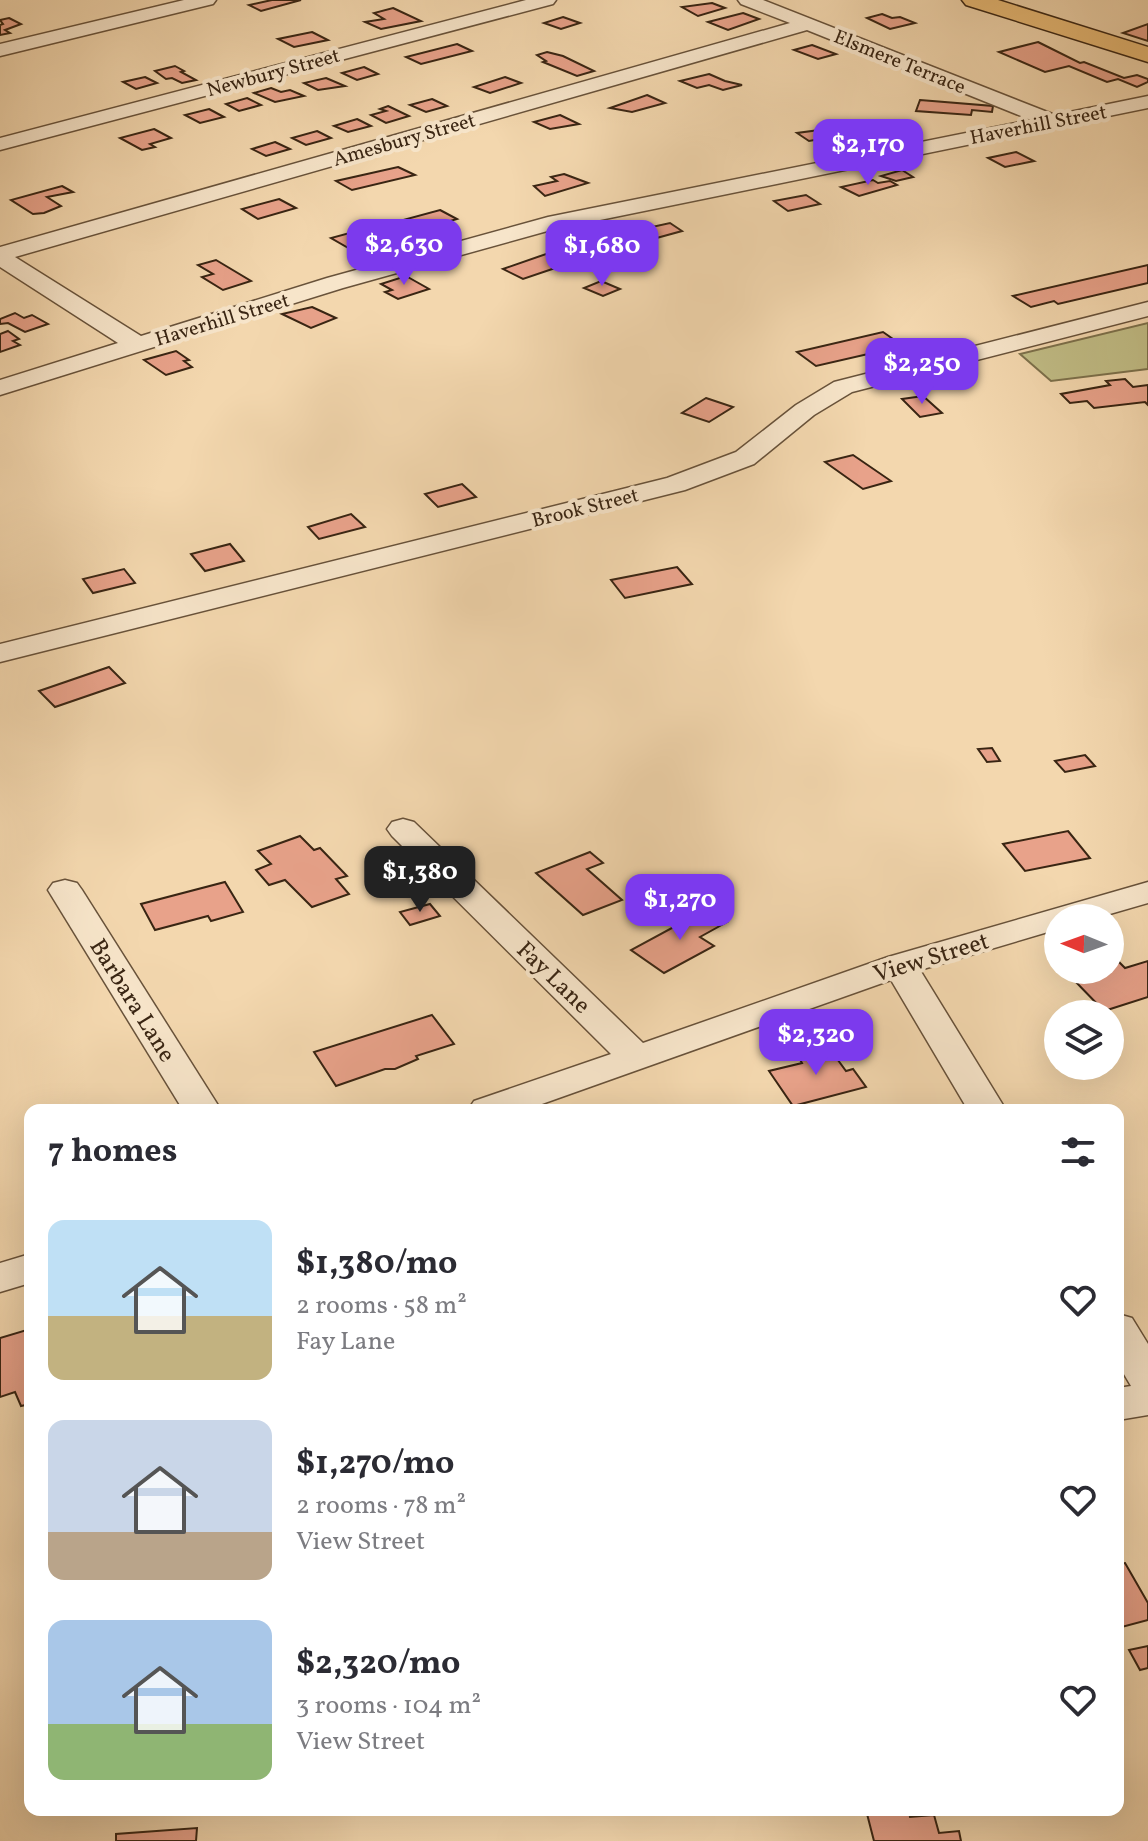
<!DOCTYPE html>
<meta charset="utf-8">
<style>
:root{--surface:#fff;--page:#f7f7f7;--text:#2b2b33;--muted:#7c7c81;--accent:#7c3aed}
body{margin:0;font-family:Vollkorn,serif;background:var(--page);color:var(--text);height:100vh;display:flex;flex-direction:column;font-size:30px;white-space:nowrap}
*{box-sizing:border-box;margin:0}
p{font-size:26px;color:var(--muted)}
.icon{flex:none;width:44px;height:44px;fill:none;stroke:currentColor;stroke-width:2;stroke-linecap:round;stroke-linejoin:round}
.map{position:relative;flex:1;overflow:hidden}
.drawer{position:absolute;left:24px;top:1104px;width:1100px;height:712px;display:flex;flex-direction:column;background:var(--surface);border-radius:16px;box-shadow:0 8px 32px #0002}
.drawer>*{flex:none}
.needle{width:52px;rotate:271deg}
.buttons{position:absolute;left:1044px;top:904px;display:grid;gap:16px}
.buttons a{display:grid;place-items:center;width:80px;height:80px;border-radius:50%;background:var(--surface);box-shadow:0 8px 32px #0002;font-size:40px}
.price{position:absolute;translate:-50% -68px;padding:0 18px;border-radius:16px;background:var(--accent);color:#fff;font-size:26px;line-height:52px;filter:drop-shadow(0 2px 4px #0008)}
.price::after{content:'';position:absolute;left:50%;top:48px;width:24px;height:18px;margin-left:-12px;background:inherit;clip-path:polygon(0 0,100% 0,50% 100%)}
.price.on{background:#222;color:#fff}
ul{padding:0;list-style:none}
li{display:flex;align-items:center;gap:24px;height:200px;padding:0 24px}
li span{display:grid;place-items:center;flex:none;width:224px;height:160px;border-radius:16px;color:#555}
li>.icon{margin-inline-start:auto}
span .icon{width:96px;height:96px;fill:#fffc;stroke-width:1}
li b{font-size:34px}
h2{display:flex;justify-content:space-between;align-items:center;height:96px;padding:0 24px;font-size:34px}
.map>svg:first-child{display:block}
.green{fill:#c1bd86;stroke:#7d714c;stroke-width:2}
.building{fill:#e8a28a;stroke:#392513;stroke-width:2}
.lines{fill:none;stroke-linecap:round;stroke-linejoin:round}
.minor-casing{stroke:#68523a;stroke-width:3}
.primary-casing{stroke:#392513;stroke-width:3}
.minor{fill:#f7e5ca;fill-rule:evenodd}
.primary{fill:#eabc77;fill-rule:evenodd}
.labels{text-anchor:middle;stroke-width:8;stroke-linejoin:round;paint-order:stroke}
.far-street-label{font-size:20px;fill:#392513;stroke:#f7e5ca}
.street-label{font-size:24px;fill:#392513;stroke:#f7e5ca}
</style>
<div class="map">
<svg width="1148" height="1841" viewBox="0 0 1148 1841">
<rect width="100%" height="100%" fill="#f3d7ae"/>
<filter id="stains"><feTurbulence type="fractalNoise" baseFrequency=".0025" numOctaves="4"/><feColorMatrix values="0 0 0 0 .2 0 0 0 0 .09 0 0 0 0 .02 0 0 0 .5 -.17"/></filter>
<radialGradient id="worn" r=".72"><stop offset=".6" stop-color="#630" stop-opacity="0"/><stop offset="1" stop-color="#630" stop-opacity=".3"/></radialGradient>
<path class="green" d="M1148,323v46l-97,12 -31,-27z"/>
<g class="building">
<path d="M272,0h29l-40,11 -12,-6z"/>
<path d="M712,3l13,5 -27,8 -16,-9z"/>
<path d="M393,8l28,13 -40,8 -16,-7 19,-3 -10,-6z"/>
<path d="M743,13l16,6 -31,11 -20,-8z"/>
<path d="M882,14l10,4 8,-1 15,6 -25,6 -23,-11z"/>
<path d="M563,17l17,6 -19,6 -17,-6z"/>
<path d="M9,18l12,6 -16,6 5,3 -10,2v-10l3,-1 -3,-4z"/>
<path d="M1148,24v17l-25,-8z"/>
<path d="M312,32l16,8 -34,7 -16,-8z"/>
<path d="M1038,42l42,21 4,-1 40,16 13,-3 11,4v3l-11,5 -19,-8 -11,3 -38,-16 -24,6 -46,-20z"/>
<path d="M457,44l15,7 -51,13 -15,-7z"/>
<path d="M812,45l24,9 -18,5 -24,-9z"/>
<path d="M547,52l16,4 31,15 -17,5 -34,-14 3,-1 -9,-6z"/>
<path d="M175,66l9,5 -3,1 15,8 -14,3 -10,-5 -6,1 -11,-8z"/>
<path d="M364,67l14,7 -21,6 -15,-7z"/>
<path d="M709,74l16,7 17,4 -19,5 -14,-5 -12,3 -17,-7z"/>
<path d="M145,77l12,6 -21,6 -13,-7z"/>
<path d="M505,77l16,6 -31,10 -16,-6z"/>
<path d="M326,78l19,8 -27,4 -14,-7z"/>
<path d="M271,88l10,4 9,-2 14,6 -29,6 -21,-9z"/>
<path d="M647,95l18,8 -33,9 -22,-4z"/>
<path d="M247,98l14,7 -22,6 -13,-7z"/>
<path d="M432,99l15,7 -21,6 -16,-7z"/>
<path d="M920,100l73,6 -1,6 -20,-2 -1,5 -55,-4z"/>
<path d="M388,106l21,10 -23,7 -15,-8 15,-4 -6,-2z"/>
<path d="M209,109l15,8 -24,6 -15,-8z"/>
<path d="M560,115l19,9 -29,5 -16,-7z"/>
<path d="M357,119l14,7 -23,6 -14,-6z"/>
<path d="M842,127l16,10 -32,6 -6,-4 -11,2 -12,-8z"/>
<path d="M154,129l17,9 -21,6 5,3 -13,3 -22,-12z"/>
<path d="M317,131l14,7 -25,7 -14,-7z"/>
<path d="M275,142l15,7 -24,7 -14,-7z"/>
<path d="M1016,152l18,9 -29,6 -17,-9z"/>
<path d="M398,167l17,8 -63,15 -16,-9z"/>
<path d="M902,170l11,7 -17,4 -15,-5z"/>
<path d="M564,174l24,9 -43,13 -11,-10 23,-5 -6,-4z"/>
<path d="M873,180l5,3 12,-2 7,4 -38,11 -18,-9z"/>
<path d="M62,186l11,6 -26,5 14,9 -17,7 -11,1 -22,-14z"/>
<path d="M806,195l14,9 -32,7 -14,-10z"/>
<path d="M279,199l17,9 -38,11 -16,-10z"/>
<path d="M440,210l17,9 -37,11 -17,-10z"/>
<path d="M670,223l12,8 -47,13 -15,-10z"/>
<path d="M368,228l18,10 -36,11 -19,-11z"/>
<path d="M546,254l21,10 -44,15 -20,-10z"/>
<path d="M216,260l35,21 -28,9 -21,-13 11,-3 -15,-9z"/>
<path d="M1148,265v18l-90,21 -4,-3 -23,6 -18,-11z"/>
<path d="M406,276l23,13 -31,10 -13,-7 7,-2 -11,-6z"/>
<path d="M601,281l19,8 -17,7 -19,-8z"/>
<path d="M312,307l24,11 -25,10 -29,-14z"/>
<path d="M15,313l9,5 8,-3 16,9 -23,8 -17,-9 -8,1v-5z"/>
<path d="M8,331l11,8 -6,2 7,4 -20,7v-18z"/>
<path d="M883,332l20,14 -87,20 -19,-14z"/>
<path d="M176,351l13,9 -5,1 8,6 -26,8 -22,-15z"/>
<path d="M1125,379l8,8 15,-2v20l-3,-3 -51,6 -7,-7 -17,2 -9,-9 49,-9 -4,-4z"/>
<path d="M923,396l19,17 -22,4 -18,-18z"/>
<path d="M706,398l27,9 -24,15 -27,-9z"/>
<path d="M853,455l38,26 -28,8 -38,-27z"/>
<path d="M462,484l14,13 -38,10 -13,-13z"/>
<path d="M351,514l14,13 -46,12 -11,-12z"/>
<path d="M230,544l14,17 -39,10 -14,-17z"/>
<path d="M677,567l15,17 -67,14 -14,-18z"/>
<path d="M124,569l11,14 -42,10 -10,-14z"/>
<path d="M109,667l16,16 -70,24 -16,-16z"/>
<path d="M992,748l8,13 -13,1 -9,-13z"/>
<path d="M1085,755l10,11 -30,6 -10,-11z"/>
<path d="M1068,831l22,27 -65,13 -22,-27z"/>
<path d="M300,836l14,14 6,-2 27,28 -11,3 13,15 -37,13 -27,-27 -16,5 -13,-15 15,-6 -13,-13z"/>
<path d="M590,852l13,11 -16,6 35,31 -39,15 -47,-42z"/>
<path d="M225,882l18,30 -32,9 -3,-5 -53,14 -14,-26z"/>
<path d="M430,904l10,12 -30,9 -10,-13z"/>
<path d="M707,909l20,13 -27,15 14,9 -50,27 -33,-23z"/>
<path d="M1148,961v36l-44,14 -33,-34 24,-7h15v-5l9,-3 6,6z"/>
<path d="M432,1015l22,29 -38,12 2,3 -23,10h-10l-49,17 -22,-34z"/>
<path d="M827,1045l19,26 7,-2 13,18 -73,19 -24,-35 33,-8 -6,-10z"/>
<path d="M30,1329v75l-9,2 -6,-14 -15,5v-59z"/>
<path d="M1125,1563l23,40v17l-30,8v-64z"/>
<path d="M1148,1646v22l-8,2 -11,-20z"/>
<path d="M866,1810h43l1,7 24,-2 5,18 20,-2 2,10h-87z"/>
<path d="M197,1828l-1,13h-80v-7z"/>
</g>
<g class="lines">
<g class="minor-casing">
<g id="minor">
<path d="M184,0h32l-3,4 -213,52v-12z"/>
<path d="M526,0h30l-3,4 -553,146v-12z"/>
<path d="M738,0h25l292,115 93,-19v12l-597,122 -208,58 -343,107v-15l118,-37 -118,-76v-20l790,-224 -49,-19zM807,30l224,90 -483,97 -221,61 -186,58 -126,-79z"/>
<path d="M1148,302v14l-296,76 -38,23 -60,49 -69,26 -685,172v-18l667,-166 69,-26 60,-47 38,-23z"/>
<path d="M403,819l11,3 229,221 245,-86 260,-75v21l-52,15h-38v11l-138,41 86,140h-38l-77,-130 -366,130h-57l6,-9 137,-47 -219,-218 -5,-7 5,-7z"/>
<path d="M65,880l12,3 5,7 139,220h-38l-135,-220 5,-7z"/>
<path d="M30,1254v29l-30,9v-29z"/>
<path d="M1118,1314l14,4 16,26v71l-30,5v-32l13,-2 -13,-22z"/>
</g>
</g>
<g class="primary-casing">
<path id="primary" d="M962,0h36l150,47v15l-182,-57z"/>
</g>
<use href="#minor" class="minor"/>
<use href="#primary" class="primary"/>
</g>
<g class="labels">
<g class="far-street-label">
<text transform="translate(900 61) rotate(22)" y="7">Elsmere Terrace</text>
<text transform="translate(273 72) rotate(-15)" y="7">Newbury Street</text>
<text transform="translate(1038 124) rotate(-11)" y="7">Haverhill Street</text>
<text transform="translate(404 139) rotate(-16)" y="7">Amesbury Street</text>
<text transform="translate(222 319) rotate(-17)" y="7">Haverhill Street</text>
<text transform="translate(585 507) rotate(-14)" y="7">Brook Street</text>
</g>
<g class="street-label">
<text transform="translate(931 957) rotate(-17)" y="8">View Street</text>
<text transform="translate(554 977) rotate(44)" y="8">Fay Lane</text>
<text transform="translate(133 1000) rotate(58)" y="8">Barbara Lane</text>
</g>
</g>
<rect width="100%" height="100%" filter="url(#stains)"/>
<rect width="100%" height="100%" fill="url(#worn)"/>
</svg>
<div class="buttons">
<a><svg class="needle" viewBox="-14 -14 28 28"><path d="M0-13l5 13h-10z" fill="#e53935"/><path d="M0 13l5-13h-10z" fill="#7c7c81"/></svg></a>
<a><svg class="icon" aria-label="layers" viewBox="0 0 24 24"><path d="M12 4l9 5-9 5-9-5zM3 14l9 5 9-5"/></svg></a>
</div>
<b class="price" style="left:868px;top:187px">$2,170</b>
<b class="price" style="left:404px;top:287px">$2,630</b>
<b class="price" style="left:602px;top:288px">$1,680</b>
<b class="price" style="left:922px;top:406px">$2,250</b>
<b class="price on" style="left:420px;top:914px">$1,380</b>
<b class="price" style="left:680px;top:942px">$1,270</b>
<b class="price" style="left:816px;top:1077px">$2,320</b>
<section class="drawer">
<h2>7 homes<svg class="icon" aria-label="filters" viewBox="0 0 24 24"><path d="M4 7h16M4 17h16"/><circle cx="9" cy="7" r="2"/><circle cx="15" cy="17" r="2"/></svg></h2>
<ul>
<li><span style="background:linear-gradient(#bfe0f5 60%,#c2b280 0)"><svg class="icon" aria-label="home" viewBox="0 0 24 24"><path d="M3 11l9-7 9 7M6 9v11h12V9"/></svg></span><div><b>$1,380/mo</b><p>2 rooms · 58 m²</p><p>Fay Lane</p></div><svg class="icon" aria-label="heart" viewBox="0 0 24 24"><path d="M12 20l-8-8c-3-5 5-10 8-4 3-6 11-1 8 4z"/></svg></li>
<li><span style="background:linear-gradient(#c9d6e8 70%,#b9a48a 0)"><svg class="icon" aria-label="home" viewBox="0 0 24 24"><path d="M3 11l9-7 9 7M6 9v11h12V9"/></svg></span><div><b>$1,270/mo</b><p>2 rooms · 78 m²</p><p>View Street</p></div><svg class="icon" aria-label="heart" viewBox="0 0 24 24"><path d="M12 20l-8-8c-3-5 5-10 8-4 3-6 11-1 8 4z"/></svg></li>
<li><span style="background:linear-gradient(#a9c7e8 65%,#8fb573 0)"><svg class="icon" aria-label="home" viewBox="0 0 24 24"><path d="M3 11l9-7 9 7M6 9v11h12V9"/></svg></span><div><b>$2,320/mo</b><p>3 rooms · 104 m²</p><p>View Street</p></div><svg class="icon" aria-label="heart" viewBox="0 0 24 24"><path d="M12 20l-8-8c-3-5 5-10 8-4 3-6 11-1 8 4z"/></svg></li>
</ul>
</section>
</div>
